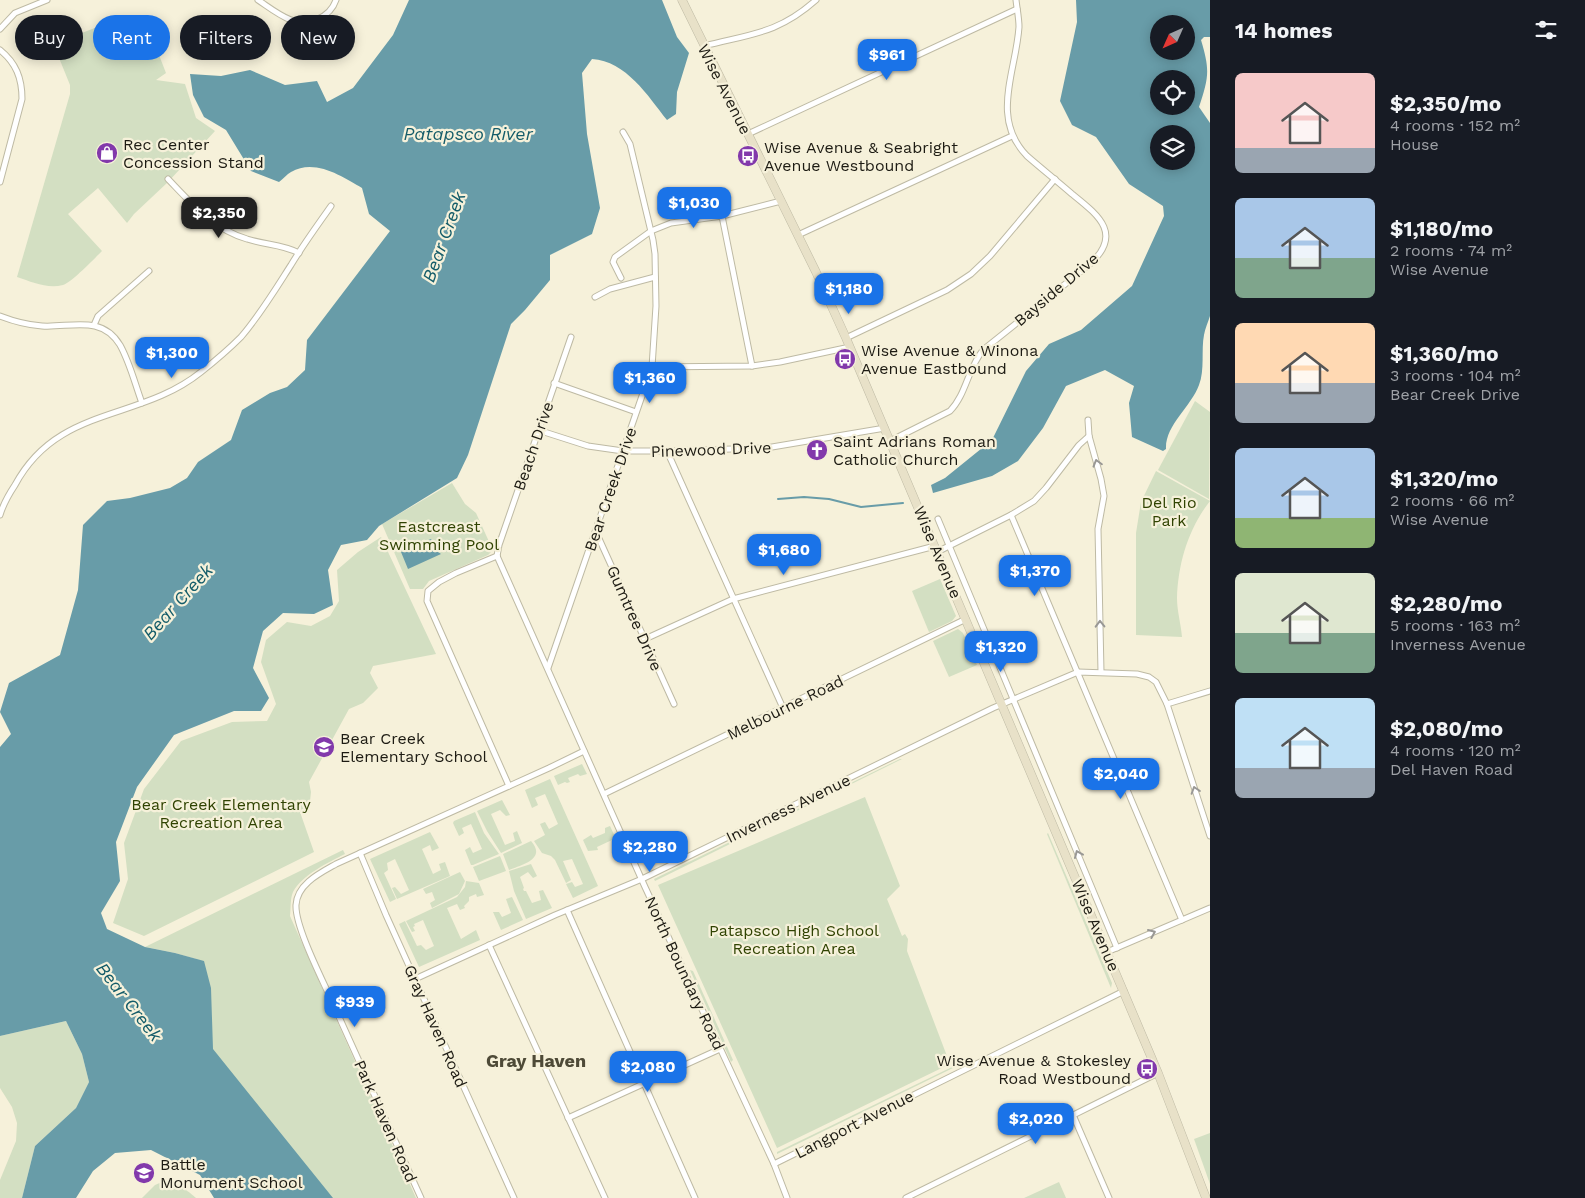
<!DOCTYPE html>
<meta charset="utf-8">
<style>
:root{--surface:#171b24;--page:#242831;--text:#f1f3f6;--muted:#9ea1a6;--accent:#1a73e8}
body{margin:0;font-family:"Work Sans",sans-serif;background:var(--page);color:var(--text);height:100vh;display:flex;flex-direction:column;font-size:19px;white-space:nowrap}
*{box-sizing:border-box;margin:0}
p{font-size:16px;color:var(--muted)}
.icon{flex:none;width:28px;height:28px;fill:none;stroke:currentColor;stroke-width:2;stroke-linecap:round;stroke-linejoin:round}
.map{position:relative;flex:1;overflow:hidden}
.sheet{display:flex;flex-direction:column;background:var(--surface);width:375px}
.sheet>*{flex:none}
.hud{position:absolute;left:15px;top:15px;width:475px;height:45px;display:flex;gap:10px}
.needle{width:32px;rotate:225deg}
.buttons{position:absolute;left:1150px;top:15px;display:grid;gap:10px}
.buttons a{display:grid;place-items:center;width:45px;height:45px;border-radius:50%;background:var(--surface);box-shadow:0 2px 12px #0003;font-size:25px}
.price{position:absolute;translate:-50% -42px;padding:0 11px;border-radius:10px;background:var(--accent);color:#fff;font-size:16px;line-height:32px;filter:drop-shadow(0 1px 2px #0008)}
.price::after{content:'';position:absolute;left:50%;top:30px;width:15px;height:11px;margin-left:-8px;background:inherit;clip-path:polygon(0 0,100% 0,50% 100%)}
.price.on{background:#222;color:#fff}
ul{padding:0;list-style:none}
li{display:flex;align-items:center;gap:15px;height:125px;padding:0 25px}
li span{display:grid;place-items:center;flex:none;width:140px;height:100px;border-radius:8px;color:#555}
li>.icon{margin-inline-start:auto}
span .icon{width:60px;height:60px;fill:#fffc;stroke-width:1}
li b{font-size:21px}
h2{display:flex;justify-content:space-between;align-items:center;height:60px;padding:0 25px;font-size:21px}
.chip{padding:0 18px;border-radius:22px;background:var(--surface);box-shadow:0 2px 12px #0003;font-size:18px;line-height:45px}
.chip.on{background:var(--accent);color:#fff}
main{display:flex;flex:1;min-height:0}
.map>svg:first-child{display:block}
.green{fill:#d3dfc2}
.water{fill:#689ca8;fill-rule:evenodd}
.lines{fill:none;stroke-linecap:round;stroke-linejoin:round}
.stream{stroke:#689ca8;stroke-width:2}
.minor-casing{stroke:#bebaa4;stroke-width:7}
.secondary-casing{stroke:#bebaa4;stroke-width:9}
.minor{stroke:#fff;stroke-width:5}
.secondary{stroke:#e8e1c8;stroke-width:8}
.oneway{stroke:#999895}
.labels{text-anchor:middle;stroke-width:4.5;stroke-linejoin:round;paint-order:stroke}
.street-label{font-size:16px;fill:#1d1b13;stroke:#f6f1da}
.poi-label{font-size:16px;fill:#1d1b13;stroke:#f6f1da;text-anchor:start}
.park-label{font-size:16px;fill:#304302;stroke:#f6f1da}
.water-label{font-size:18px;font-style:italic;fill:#145c69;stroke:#f6f1da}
.neighbourhood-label{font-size:18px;font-weight:bold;fill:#4e4a37;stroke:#f6f1da}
</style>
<main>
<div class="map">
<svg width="1210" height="1198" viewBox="0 0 1210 1198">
<rect width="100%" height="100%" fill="#f6f1da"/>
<g class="green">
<path d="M146,15l4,17 16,41 -10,7 29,4 11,34 19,13 -47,51 -34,32 -7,9 -29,-35 -30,26 34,37c-7,7 -31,32 -39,34 -16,4 -31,-3 -46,-8l53,-183v-9l-15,-37 1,-5 49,-19z"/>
<path d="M1195,401l15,11 -1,87 -51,-29z"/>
<path d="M1156,471l54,30c-22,28 -32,63 -33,97 0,13 4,26 5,39l-46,-2v-102l5,-31z"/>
<path d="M452,483l13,21 11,9 15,33v6l-3,3 -59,26 -6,8h-13l-28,-65z"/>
<path d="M381,537l55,117 -63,12 -3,7 8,15 -15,15 -14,6 -40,73 2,10 -2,19 -9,1 14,40 -170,84 -31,-13 15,-44 -4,-36 20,-54 37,-48 51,-19 35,-1 9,-17 -15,-42 5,-22 21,-18 24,4 19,-10 9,-15 -2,-31 21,-18z"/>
<path d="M940,579l16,37 -4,5 -23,11 -17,-41z"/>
<path d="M958,629l5,4 14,32 -28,12 -16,-36z"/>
<path d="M900,759h2l-247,122 -1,-2z"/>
<path d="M582,764l5,10 -7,2 -2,-2 -10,4 2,4 -3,1 -2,-1 -7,3 -4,-9z"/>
<path d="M550,779l48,107 -25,12 -7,-14 6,-2 3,5 8,-3 -11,-25 -9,2 8,19 -5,3 -11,-23 -4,-4 -9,-3 -8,-12 11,-6 -5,-11 5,-2 4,7 9,-5 -13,-30 -10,4 3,7 -6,3 -7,-18z"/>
<path d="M865,797l35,89 -13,13 15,37 3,-2 3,5 -1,12 43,113 -173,84 -119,-263z"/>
<path d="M502,800l8,15 -4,1 -6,-6 -9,4 14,31 10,-4 -2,-8 4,-2 5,12 -21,10 -14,-22 -10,-20z"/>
<path d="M475,812l9,21 15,21 -26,11h-2l-6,-15 5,-3 3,6 9,-4 -11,-25 -9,4 2,5 -5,3 -6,-13 1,-2z"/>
<path d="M610,826l7,15 -4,2 -1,-3 -15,7 1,3 -10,1 -5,-11 8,-5 2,3 12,-5v-5z"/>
<path d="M430,832l9,16 -7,3 -2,-6 -8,4 11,25 8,-4 -2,-6 6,-2 5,14 -53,23 -5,-11 3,-1 6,7 8,-4 -14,-31 -8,4 1,7 -4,3 12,26 -6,3 -20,-43z"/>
<path d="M1048,833l64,150 -1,5 -64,-154z"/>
<path d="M531,841c16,18 -9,24 -22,29l-6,-16z"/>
<path d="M343,850l2,4c-16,8 -43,21 -52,38 -3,7 -2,16 -3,24l126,282h-97l-115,-158 -8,-81 -21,-6 -30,-6z"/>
<path d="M500,856l6,15 -27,10 -6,-14z"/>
<path d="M531,864l6,12 -4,2 -5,-6 -8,5 4,11 -1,1 1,2h2l6,12 9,-3 -2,-9 4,-1 9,18 -26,11 -12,-28 -5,-20z"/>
<path d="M460,872l5,9 -6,13 -27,14 -2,-5 5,-3 -3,-8 -6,2 -3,-5z"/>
<path d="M466,881l13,2 5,12 -7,2 -1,-3 -7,3v4l-5,5 1,2 -5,2 -3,-6 -10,4 14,31 15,-9 4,10 -61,27 -20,-43 6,-3 12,25 4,-1 5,5 8,-4 -11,-26 -9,4 1,2 -2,1 2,4 -3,1 -6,-11 51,-24 8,-10z"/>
<path d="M512,897l11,23 -22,10 -8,-18h6l3,5 9,-4 -5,-14z"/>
<path d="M690,970l3,1 40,89 -2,2z"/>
<path d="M66,1021l16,33 7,28 -13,26 -41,38 -13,52h-22v-18l16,-39 1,-18 -5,-16 -12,-19v-52z"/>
<path d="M954,1066l-1,2 -176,86v-2z"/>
<path d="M1210,1133v51l-16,-45z"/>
<path d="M162,1182c17,2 21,5 34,16h-54l13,-13z"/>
<path d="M1059,1182l7,16h-42z"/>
</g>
<g class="water">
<path d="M409,0h253l15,37 12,16 -12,39 -1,22 -9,6c-19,-24 -41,-59 -75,-61l-10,14 5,61 13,74 -8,26 -42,21v25l-25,30 -14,14 -43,131 -11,23 -78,48 -12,14 -26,5 -13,25 5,35 -19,9 -31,-1 -20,18 -10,37 16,30 -8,13h-27l-60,24 -37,52 -21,55 4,39 -19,32 6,16 38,18 30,6 29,8 7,27 2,61 120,149h-119l-14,-23 -49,-25 -36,3 -22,18 -17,27h-54l13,-52 41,-38 13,-26 -7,-28 -16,-33 -66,15v-289l11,-13 -11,-22 9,-29 51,-28 18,-65 5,-65 24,-24 23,-3 40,-10 17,-10 11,-16 33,-22 11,-30 28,-17 17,-6 18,-17 2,-30 83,-109 -21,-17 -7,-26c-19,-11 -47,-30 -71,-16 -4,2 -8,7 -12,10l-28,-11 -25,-41 -22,-13 -11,-22 -3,-21 31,2 29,-6 35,15 32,-4 10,21 26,-14 40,-53z"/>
<path d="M1076,0h134v37h-6l-3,3c9,30 8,37 -2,67l11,16v193c-2,6 -5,13 -6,19 -3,15 1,35 -5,50 -8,22 -34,40 -33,64l-3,2 -31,-14 -3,-34 5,-17 -29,-16 -39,16 -23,42 -25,33 -26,15 -59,17 -2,-8 14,-7 47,-38 34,-69 23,-27 32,-14 51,-44 32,-70 -1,-10 -34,-22 -33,-47 -24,-12 -12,-24 17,-79zM1159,24h27v27h-27zM1159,79h27v27h-27zM1159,134h27v27h-27z"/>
<path d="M431,539l6,12 4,3 -33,15 -7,-17z"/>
</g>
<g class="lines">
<path class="stream" d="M778,499l26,-2 25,2 32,8 42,-4"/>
<g class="minor-casing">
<g id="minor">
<path d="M258,0c18,12 38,30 60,19 9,-4 15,-10 18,-19"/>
<path d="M0,29l15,-16 32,-13"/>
<path d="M704,46c46,-12 74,-12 112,-46"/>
<path d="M0,50c16,13 22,28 22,49l-22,83"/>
<path d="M748,134l269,-125"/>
<path d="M168,179c24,25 45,50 79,60 18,6 35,5 52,14"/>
<path d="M722,216l30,150"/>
<path d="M798,235l214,-99"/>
<path d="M621,278l-8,-16 2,-5 36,-26 20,-8 51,-7 59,-15"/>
<path d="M595,297l15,-8 45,-12"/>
<path d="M0,316c13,5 28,9 42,10 28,2 59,-12 78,19 10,18 15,39 22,58"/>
<path d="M94,325l4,-9 51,-45"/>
<path d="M846,338l101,-48 24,-16 19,-18 65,-77"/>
<path d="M652,367l100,-1 28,-4 70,-15"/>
<path d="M554,383l82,29"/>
<path d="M1088,420l1,16 12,43 3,17 -6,33 3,143"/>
<path d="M538,430l50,16 35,5h44l99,-3 119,-20"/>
<path d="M890,441l60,-30c16,-16 18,-43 33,-61l106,-85c35,-31 9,-50 -17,-71 -15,-13 -30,-25 -45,-38 -37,-38 -11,-84 -8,-129 0,-9 -2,-18 -3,-27"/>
<path d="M667,451l116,257"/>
<path d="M0,515c3,-10 9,-21 15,-30 43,-80 124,-63 186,-113 14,-11 28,-23 40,-35 19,-22 34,-47 50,-72 12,-20 26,-39 40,-59"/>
<path d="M1011,515l171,405"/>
<path d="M938,519l179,429"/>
<path d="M596,532l78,172"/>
<path d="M937,552l74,-37 23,-14 12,-13 33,-43 10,-9"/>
<path d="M497,556l148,331 129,277 13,34"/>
<path d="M497,556l-41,17 -17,9 -11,9 -1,10 82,185"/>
<path d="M497,556l2,-11 72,-208"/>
<path d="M645,639l88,-40 202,-53"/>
<path d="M548,668l104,-301 4,-61 -1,-52 -2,-14 -23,-96 -7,-12"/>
<path d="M1167,704l43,-13"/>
<path d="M604,794l362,-175"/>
<path d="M360,853l26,62 128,283"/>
<path d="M567,910l128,288"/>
<path d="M489,945l116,253"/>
<path d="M1107,952l103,-44"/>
<path d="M415,979l140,-64 87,-36 351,-171 85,-36 59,2 12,3 7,5 11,22 43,132"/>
<path d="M1073,1115l36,83"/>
<path d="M568,1118l152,-69"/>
<path d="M774,1164l350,-173"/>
<path d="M421,1198c-30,-67 -61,-134 -91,-201 -9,-20 -35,-71 -34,-92 1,-21 24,-32 40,-41l213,-96 35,-17"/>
<path d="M906,1198l252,-125"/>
</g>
</g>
<g class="secondary-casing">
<path id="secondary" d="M682,0l134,272 30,66 312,735 48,125"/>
</g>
<use href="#minor" class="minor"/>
<use href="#secondary" class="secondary"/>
</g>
<defs><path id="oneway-chevron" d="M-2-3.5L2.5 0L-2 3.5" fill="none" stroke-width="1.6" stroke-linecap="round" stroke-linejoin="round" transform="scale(1.25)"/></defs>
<g class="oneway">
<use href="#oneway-chevron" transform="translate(1097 463) rotate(-106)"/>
<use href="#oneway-chevron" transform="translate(1100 624) rotate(-91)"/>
<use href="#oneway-chevron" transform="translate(1195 790) rotate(-108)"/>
<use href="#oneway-chevron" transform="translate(1078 854) rotate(-113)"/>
<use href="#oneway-chevron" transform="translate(1152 933) rotate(-23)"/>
</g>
<defs>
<g id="shop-disc" transform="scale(1.125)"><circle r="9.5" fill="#8239ab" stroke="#f6f1da"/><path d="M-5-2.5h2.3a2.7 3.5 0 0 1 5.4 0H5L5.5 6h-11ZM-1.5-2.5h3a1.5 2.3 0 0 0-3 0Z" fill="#fff"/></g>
<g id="bus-disc" transform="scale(1.125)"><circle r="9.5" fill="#8239ab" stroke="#f6f1da"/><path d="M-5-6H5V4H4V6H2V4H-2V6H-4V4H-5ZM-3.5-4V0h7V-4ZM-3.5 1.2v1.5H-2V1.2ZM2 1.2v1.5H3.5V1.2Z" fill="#fff"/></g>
<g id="church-disc" transform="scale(1.125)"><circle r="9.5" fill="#8239ab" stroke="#f6f1da"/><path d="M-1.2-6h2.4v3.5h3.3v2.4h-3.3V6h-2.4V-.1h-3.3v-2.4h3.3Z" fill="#fff"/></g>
<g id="school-disc" transform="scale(1.125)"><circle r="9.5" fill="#8239ab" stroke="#f6f1da"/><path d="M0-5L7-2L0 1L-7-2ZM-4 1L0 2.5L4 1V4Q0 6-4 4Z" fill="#fff"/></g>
</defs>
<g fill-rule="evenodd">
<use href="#shop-disc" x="107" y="153"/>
<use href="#bus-disc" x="748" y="156"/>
<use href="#bus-disc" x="845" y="359"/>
<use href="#church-disc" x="817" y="450"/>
<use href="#school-disc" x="324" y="747"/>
<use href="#bus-disc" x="1147" y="1069"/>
<use href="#school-disc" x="144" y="1173"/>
</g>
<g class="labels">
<g class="street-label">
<text transform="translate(725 89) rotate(63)" y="6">Wise Avenue</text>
<text transform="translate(1056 289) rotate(-40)" y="6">Bayside Drive</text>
<text transform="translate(533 446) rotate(-71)" y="6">Beach Drive</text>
<text transform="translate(711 449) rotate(-2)" y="6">Pinewood Drive</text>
<text transform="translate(610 489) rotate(-71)" y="6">Bear Creek Drive</text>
<text transform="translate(938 552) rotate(67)" y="6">Wise Avenue</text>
<text transform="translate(635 618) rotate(66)" y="6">Gumtree Drive</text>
<text transform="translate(785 707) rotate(-26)" y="6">Melbourne Road</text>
<text transform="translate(788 808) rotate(-26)" y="6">Inverness Avenue</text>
<text transform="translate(1096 925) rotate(67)" y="6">Wise Avenue</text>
<text transform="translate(685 973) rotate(65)" y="6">North Boundary Road</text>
<text transform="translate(436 1026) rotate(66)" y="6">Gray Haven Road</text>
<text transform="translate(386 1121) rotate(66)" y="6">Park Haven Road</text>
<text transform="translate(854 1124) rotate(-27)" y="6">Langport Avenue</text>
</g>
<g class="poi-label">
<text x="123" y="150">Rec Center<tspan x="123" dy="18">Concession Stand</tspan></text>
<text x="764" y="153">Wise Avenue &amp; Seabright<tspan x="764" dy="18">Avenue Westbound</tspan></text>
<text x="861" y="356">Wise Avenue &amp; Winona<tspan x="861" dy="18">Avenue Eastbound</tspan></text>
<text x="833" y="447">Saint Adrians Roman<tspan x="833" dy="18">Catholic Church</tspan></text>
<text x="340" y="744">Bear Creek<tspan x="340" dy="18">Elementary School</tspan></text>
<text x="1131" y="1066" text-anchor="end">Wise Avenue &amp; Stokesley<tspan x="1131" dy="18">Road Westbound</tspan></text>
<text x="160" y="1170">Battle<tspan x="160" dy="18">Monument School</tspan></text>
</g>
<g class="park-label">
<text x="1169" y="508">Del Rio<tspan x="1169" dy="18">Park</tspan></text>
<text x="439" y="532">Eastcreast<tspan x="439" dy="18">Swimming Pool</tspan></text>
<text x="221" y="810">Bear Creek Elementary<tspan x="221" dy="18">Recreation Area</tspan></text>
<text x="794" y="936">Patapsco High School<tspan x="794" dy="18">Recreation Area</tspan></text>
</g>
<g class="water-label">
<text x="468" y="140">Patapsco River</text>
<text transform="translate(444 237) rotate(-70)" y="6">Bear Creek</text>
<text transform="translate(178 602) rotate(-48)" y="6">Bear Creek</text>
<text transform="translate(129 1002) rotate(52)" y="6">Bear Creek</text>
</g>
<g class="neighbourhood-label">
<text x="536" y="1067">Gray Haven</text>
</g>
</g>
</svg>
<div class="buttons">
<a><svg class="needle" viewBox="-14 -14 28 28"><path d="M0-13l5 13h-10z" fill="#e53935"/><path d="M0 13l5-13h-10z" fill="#9ea1a6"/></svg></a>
<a><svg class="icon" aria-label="locate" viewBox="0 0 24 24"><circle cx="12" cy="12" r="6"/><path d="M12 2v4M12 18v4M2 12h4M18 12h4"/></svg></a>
<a><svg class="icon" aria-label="layers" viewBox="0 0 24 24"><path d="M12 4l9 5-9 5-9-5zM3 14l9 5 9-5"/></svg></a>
</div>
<b class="price" style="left:887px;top:81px">$961</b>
<b class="price" style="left:694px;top:229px">$1,030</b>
<b class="price on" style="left:219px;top:239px">$2,350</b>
<b class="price" style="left:849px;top:315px">$1,180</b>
<b class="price" style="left:172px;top:379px">$1,300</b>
<b class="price" style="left:650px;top:404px">$1,360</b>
<b class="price" style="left:784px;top:576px">$1,680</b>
<b class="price" style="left:1035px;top:597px">$1,370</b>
<b class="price" style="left:1001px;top:673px">$1,320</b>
<b class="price" style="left:1121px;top:800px">$2,040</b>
<b class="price" style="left:650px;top:873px">$2,280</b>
<b class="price" style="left:355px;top:1028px">$939</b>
<b class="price" style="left:648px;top:1093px">$2,080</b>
<b class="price" style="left:1036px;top:1145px">$2,020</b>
<div class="hud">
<a class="chip">Buy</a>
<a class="chip on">Rent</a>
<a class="chip">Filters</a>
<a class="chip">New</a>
</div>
</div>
<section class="sheet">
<h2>14 homes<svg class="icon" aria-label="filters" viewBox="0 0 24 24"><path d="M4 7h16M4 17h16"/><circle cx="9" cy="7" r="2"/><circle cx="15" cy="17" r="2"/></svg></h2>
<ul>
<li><span style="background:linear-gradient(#f6c9c9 75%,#9aa5b1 0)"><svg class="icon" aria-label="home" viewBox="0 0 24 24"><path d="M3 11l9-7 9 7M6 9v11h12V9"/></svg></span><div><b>$2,350/mo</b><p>4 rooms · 152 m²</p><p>House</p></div></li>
<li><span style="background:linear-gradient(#a9c7e8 60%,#7fa58c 0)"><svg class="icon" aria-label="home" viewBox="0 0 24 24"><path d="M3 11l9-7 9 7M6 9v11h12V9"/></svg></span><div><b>$1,180/mo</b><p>2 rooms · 74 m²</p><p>Wise Avenue</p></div></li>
<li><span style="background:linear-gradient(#ffd9b3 60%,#9aa5b1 0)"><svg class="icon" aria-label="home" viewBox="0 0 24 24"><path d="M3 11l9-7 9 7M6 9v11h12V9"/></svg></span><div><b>$1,360/mo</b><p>3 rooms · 104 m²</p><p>Bear Creek Drive</p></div></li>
<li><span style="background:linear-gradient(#a9c7e8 70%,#8fb573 0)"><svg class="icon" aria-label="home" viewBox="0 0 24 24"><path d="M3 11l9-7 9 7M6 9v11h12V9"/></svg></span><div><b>$1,320/mo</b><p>2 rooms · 66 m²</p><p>Wise Avenue</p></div></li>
<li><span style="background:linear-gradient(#dfe7d0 60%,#7fa58c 0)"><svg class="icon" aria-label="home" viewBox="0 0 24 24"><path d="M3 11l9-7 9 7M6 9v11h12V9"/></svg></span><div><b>$2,280/mo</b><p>5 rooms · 163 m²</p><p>Inverness Avenue</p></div></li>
<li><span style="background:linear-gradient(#bfe0f5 70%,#9aa5b1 0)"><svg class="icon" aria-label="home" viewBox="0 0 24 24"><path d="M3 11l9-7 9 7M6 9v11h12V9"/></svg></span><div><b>$2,080/mo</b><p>4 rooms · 120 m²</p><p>Del Haven Road</p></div></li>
</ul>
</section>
</main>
